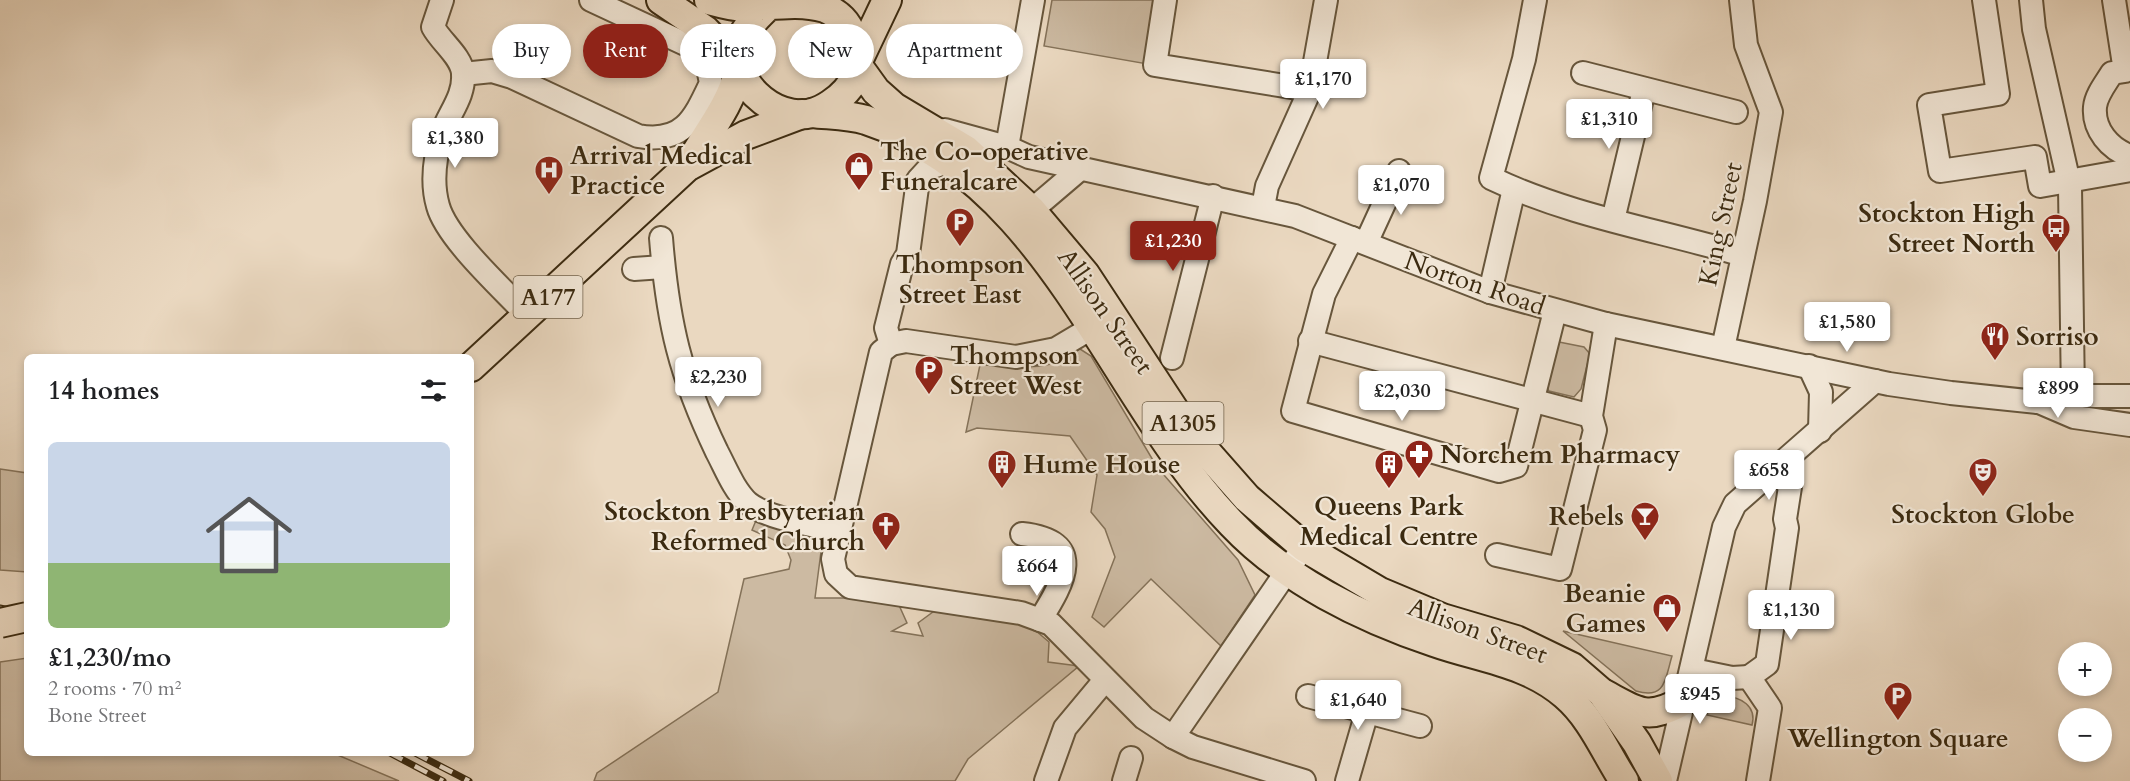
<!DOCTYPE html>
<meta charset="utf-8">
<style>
:root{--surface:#fff;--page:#f2f2f2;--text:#202124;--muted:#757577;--line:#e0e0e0;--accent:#8f2418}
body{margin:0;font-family:Cardo,serif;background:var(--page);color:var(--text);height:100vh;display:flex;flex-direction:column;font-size:22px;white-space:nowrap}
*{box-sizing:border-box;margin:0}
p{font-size:20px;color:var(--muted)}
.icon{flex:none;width:33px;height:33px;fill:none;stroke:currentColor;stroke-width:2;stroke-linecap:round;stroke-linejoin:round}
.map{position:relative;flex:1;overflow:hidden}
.side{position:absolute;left:24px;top:354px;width:450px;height:402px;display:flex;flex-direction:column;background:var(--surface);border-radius:9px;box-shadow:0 3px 9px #0003}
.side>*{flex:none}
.banner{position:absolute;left:492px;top:24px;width:570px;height:54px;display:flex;gap:12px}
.buttons{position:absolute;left:2058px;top:642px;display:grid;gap:12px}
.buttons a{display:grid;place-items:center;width:54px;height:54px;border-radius:50%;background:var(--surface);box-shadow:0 3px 9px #0003;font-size:30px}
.price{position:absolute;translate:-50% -51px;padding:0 14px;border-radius:6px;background:#fff;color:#222;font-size:20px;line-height:39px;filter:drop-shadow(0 2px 3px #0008)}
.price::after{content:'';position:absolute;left:50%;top:36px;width:18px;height:14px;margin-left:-9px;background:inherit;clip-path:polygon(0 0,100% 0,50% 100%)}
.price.on{background:var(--accent);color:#fff}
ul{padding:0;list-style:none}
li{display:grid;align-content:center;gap:12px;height:318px;padding:0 24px}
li+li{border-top:2px solid var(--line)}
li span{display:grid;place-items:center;height:186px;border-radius:9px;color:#555}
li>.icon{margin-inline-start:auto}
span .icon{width:108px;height:108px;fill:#fffc;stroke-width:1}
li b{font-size:26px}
h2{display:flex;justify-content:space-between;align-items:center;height:72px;padding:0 24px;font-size:26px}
.tag{padding:0 21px;border-radius:27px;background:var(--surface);box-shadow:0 3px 9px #0003;font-size:21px;line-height:54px}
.tag.on{background:var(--accent);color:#fff}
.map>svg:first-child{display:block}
.green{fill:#ccbaa2;stroke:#847259;stroke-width:1.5}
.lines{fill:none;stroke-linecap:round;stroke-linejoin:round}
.minor-casing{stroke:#67563c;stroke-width:26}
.major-casing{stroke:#3b2a10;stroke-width:32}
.minor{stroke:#f1e6d6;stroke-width:22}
.major{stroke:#ead8c0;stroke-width:28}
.rail-casing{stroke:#3b2a10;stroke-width:7}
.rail{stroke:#f1e6d6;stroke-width:4.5;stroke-dasharray:14;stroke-linecap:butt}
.major-bridge-casing{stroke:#3b2a10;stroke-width:32;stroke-linecap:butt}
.major-bridge{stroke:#ead8c0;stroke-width:28}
.labels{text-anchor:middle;stroke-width:4.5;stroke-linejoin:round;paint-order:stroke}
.shield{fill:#f1e6d6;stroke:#72624b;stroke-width:1.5}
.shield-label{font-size:24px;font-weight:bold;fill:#3b2a10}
.poi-label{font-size:26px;font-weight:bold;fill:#3b2a10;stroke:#f1e6d6;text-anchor:start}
.street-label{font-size:26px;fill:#3b2a10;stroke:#f1e6d6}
</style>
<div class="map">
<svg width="2130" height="781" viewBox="0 0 2130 781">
<rect width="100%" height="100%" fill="#ead8c0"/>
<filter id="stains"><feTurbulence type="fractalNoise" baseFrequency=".00333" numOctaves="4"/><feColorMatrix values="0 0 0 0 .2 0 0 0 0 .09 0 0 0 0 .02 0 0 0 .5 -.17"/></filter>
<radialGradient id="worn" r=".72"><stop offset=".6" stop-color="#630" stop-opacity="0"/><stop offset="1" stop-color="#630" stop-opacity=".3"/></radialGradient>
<g class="green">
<path d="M1052,0h111l-10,65 -109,-19z"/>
<path d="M1559,342l25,5 6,7 -9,35 -7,8 -25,-6 -2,-4z"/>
<path d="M1080,349l11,7 66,111 81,93 17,35 -34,51 -70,-67 -47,48 -12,-10 23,-60 -10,-28 -14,-17 6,-37 -27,-39 -93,-8 -11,4 15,-72c23,5 47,10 70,4 10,-2 19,-12 29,-15z"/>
<path d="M0,469l27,4v99l-27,-2z"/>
<path d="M757,518l61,19 4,7 -7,54h34l49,5 9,20 -15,8 31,5 -5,-13 19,-14 92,16 20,17 -1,20 31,4 -111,93 -13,22h-361l3,-8 121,-81 26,-113 45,-10 2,-9 -6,-15 -33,-15z"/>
<path d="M1563,631l109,25c-7,23 -6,44 -36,35z"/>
<path d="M27,658v95h306l66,28h-399v-119z"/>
<path d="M1724,696c17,1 33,10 28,29l-45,-10 4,-13z"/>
</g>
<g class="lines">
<g class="minor-casing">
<g id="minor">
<path d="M442,0l-9,27c8,15 28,29 30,46 2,23 -14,40 -21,60 -7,23 -11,49 -4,73 9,33 66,84 90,110"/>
<path d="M1165,0l-10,65 155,25"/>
<path d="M1535,0l-11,59 -33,119c79,38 168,52 252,77"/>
<path d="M1984,0l14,94 -69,11 11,66 95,-14 5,29 90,-16"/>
<path d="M2031,0l3,29 36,158 3,209"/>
<path d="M2114,0l11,71 -13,2c-6,10 -16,22 -17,34 -2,23 15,42 35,49"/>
<path d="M1583,73l153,39"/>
<path d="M463,74l29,-3 20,6 126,59c45,8 56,-17 73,-53l-5,-25 -10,-9 -105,-49"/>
<path d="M945,130l62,17 22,10 266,59 195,76 116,32 283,60 62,9 86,9 36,-6h57"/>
<path d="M1007,147l26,-147"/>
<path d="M949,162l-20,6 -11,12 -10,74 -6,10 -16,64 5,16 -10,8 -48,207 3,15 14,13 171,26 30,11 93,94 29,19 20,10 111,34"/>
<path d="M1263,207l4,-21 43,-96 16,-90"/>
<path d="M1613,220l31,-130"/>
<path d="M1019,221l61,-52"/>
<path d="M661,238c7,86 19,137 56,214 9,17 17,38 31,51 20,16 66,22 91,28"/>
<path d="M1352,238l-28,56 -31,117 206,60 17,-5 39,-155"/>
<path d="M1366,243l33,-72"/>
<path d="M634,269l29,-2"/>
<path d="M1490,292l24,-103"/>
<path d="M1310,341l281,75"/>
<path d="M891,344l15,-3 110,16 40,-8 37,-22"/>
<path d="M1723,348l32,-147 16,-89 -25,-67 -5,-45"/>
<path d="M1172,358l41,-162"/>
<path d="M1809,366l12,26 -1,39"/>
<path d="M2039,402l35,15 56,8"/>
<path d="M1022,534c65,7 42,48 18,86"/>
<path d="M1497,555l63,14 35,-139 -4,-14 15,-92"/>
<path d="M1693,670l39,8 17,-1"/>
<path d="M1308,696l112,30"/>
<path d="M1173,737l123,-179"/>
<path d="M1046,781l19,-53 40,-48"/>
<path d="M1124,781l7,-23"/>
<path d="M1347,781l20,-69"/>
<path d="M1665,781l59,-254 11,-23 140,-123"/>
<path d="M1758,781l12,-73 -21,-31 18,-13 20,-136 -2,-9 5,-32 -15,-20"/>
</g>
</g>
<g class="major-casing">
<g id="major">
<path d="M661,0l44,30 33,34"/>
<path d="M709,0c11,3 24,7 36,7 27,-1 53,-7 80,1 22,9 28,25 32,46 3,14 -2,27 -11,37 -8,9 -22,19 -34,22 -38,10 -88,-35 -71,-74 6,-14 18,-24 29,-35"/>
<path d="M858,61l29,-61"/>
<path d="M858,66l18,25 18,16 72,43 65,60 54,64 103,157 59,67 57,49 76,45 62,26 74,22 56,27 30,26 35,50 21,38"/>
<path d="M812,113c18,2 37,2 54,7 186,61 242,276 366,404 53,56 130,94 202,118 45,16 93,20 131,53 27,23 40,57 59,86"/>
<path d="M688,166c19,-33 42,-59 51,-96"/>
<path d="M471,367l216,-200 59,-32 56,-21"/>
<path d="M1604,694c36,19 43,27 81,6"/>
</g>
</g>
<use href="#minor" class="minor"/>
<use href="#major" class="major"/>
<g class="rail-casing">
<g id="rail">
<path d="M0,608l27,6"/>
<path d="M0,619l27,6"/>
<path d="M390,753l53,28"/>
<path d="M415,753l54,28"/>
</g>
</g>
<use href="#rail" class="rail"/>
<g class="major-bridge-casing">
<path id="major-bridge" d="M0,623l27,-6"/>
</g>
<use href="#major-bridge" class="major-bridge"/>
</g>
<defs>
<g id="shop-pin" transform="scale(1.5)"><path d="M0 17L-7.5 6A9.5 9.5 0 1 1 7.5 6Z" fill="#8f2418" stroke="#f1e6d6"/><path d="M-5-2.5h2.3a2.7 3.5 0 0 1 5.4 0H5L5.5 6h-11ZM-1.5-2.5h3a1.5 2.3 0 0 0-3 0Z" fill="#fff"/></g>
<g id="hospital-pin" transform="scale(1.5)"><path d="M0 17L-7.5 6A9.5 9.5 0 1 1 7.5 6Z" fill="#8f2418" stroke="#f1e6d6"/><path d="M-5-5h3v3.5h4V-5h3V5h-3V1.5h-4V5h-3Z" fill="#fff"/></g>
<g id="parking-pin" transform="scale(1.5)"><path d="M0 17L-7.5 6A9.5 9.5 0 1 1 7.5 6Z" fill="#8f2418" stroke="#f1e6d6"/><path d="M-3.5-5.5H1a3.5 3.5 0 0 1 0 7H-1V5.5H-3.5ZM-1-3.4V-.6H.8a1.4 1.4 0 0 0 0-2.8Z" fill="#fff"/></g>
<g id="bus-pin" transform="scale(1.5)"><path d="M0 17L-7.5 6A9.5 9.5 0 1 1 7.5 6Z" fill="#8f2418" stroke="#f1e6d6"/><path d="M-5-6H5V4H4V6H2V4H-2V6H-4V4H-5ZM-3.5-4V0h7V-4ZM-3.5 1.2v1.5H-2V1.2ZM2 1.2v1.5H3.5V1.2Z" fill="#fff"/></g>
<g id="restaurant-pin" transform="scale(1.5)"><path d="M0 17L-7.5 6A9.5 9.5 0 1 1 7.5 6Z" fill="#8f2418" stroke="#f1e6d6"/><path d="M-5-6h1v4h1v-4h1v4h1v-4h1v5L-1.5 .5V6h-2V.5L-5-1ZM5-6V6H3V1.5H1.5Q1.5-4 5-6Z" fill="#fff"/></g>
<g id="pharmacy-pin" transform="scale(1.5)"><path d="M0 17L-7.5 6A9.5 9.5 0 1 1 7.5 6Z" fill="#8f2418" stroke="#f1e6d6"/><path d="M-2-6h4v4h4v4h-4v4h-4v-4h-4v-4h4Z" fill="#fff"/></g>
<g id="building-pin" transform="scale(1.5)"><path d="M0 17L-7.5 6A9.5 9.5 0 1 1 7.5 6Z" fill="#8f2418" stroke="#f1e6d6"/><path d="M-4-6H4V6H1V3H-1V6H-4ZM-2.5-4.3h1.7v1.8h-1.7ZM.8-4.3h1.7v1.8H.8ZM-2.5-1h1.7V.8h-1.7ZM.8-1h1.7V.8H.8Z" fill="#fff"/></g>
<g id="theatre-pin" transform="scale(1.5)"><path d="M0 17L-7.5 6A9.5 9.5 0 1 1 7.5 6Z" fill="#8f2418" stroke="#f1e6d6"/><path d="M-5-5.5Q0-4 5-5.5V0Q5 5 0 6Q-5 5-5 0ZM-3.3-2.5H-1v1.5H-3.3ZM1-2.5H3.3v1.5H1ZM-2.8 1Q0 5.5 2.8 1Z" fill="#fff"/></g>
<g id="bar-pin" transform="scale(1.5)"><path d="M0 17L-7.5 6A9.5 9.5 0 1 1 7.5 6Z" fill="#8f2418" stroke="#f1e6d6"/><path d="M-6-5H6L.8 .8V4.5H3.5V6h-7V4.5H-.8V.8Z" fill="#fff"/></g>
<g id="church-pin" transform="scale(1.5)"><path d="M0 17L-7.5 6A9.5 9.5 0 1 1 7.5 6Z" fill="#8f2418" stroke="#f1e6d6"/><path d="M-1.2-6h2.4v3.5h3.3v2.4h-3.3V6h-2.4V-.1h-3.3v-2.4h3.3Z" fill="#fff"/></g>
</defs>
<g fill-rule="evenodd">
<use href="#shop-pin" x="859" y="166"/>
<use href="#hospital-pin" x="549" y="170"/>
<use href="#parking-pin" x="960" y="222"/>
<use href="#bus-pin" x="2056" y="228"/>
<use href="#restaurant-pin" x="1995" y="336"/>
<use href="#parking-pin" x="929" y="370"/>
<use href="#pharmacy-pin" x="1419" y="454"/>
<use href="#building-pin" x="1002" y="464"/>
<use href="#building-pin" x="1389" y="464"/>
<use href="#theatre-pin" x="1983" y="472"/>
<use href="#bar-pin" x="1645" y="516"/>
<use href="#church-pin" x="886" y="526"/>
<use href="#shop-pin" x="1667" y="608"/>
<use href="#parking-pin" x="1898" y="696"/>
</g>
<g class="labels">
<g class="shield">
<rect x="513.5" y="276" width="69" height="42" rx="4.5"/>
<rect x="1142.5" y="402" width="81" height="42" rx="4.5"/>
</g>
<g class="shield-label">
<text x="548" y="305">A177</text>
<text x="1183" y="431">A1305</text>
</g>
<g class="poi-label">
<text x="880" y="160">The Co-operative<tspan x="880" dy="30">Funeralcare</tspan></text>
<text x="570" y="164">Arrival Medical<tspan x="570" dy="30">Practice</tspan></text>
<text x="2035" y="222" text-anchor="end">Stockton High<tspan x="2035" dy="30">Street North</tspan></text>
<text x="960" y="273" text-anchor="middle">Thompson<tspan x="960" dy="30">Street East</tspan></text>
<text x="2016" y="345">Sorriso</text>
<text x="950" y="364">Thompson<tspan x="950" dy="30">Street West</tspan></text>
<text x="1440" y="463">Norchem Pharmacy</text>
<text x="1023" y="473">Hume House</text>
<text x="1389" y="515" text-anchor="middle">Queens Park<tspan x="1389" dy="30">Medical Centre</tspan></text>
<text x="865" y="520" text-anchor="end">Stockton Presbyterian<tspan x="865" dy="30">Reformed Church</tspan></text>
<text x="1983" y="523" text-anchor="middle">Stockton Globe</text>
<text x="1624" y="525" text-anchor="end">Rebels</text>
<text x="1646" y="602" text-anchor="end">Beanie<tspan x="1646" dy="30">Games</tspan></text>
<text x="1898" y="747" text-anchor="middle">Wellington Square</text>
</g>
<g class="street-label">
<text transform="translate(1720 224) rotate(-78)" y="9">King Street</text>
<text transform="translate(1475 283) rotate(19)" y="9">Norton Road</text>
<text transform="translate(1106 311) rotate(55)" y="9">Allison Street</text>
<text transform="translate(1478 630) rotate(20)" y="9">Allison Street</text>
</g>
</g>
<rect width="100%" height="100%" filter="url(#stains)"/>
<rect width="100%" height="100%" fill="url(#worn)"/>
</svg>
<div class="buttons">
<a>+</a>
<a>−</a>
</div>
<b class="price" style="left:1323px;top:110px">£1,170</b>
<b class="price" style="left:1609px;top:150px">£1,310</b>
<b class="price" style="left:455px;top:169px">£1,380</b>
<b class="price" style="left:1401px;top:216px">£1,070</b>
<b class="price on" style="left:1173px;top:272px">£1,230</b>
<b class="price" style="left:1847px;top:353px">£1,580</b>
<b class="price" style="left:718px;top:408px">£2,230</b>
<b class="price" style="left:2058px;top:419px">£899</b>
<b class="price" style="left:1402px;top:422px">£2,030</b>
<b class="price" style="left:1769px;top:501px">£658</b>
<b class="price" style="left:1037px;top:597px">£664</b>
<b class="price" style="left:1791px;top:641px">£1,130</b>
<b class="price" style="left:1700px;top:725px">£945</b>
<b class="price" style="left:1358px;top:731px">£1,640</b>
<div class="banner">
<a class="tag">Buy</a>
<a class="tag on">Rent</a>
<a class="tag">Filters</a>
<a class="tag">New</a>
<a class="tag">Apartment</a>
</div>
<section class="side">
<h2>14 homes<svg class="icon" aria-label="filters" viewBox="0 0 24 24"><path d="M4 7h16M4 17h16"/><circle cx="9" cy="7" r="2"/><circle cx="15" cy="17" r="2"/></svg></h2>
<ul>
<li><span style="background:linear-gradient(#c9d6e8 65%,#8fb573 0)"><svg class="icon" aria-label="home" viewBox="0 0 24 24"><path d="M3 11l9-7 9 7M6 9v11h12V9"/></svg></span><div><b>£1,230/mo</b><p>2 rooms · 70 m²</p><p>Bone Street</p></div></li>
</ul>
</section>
</div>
